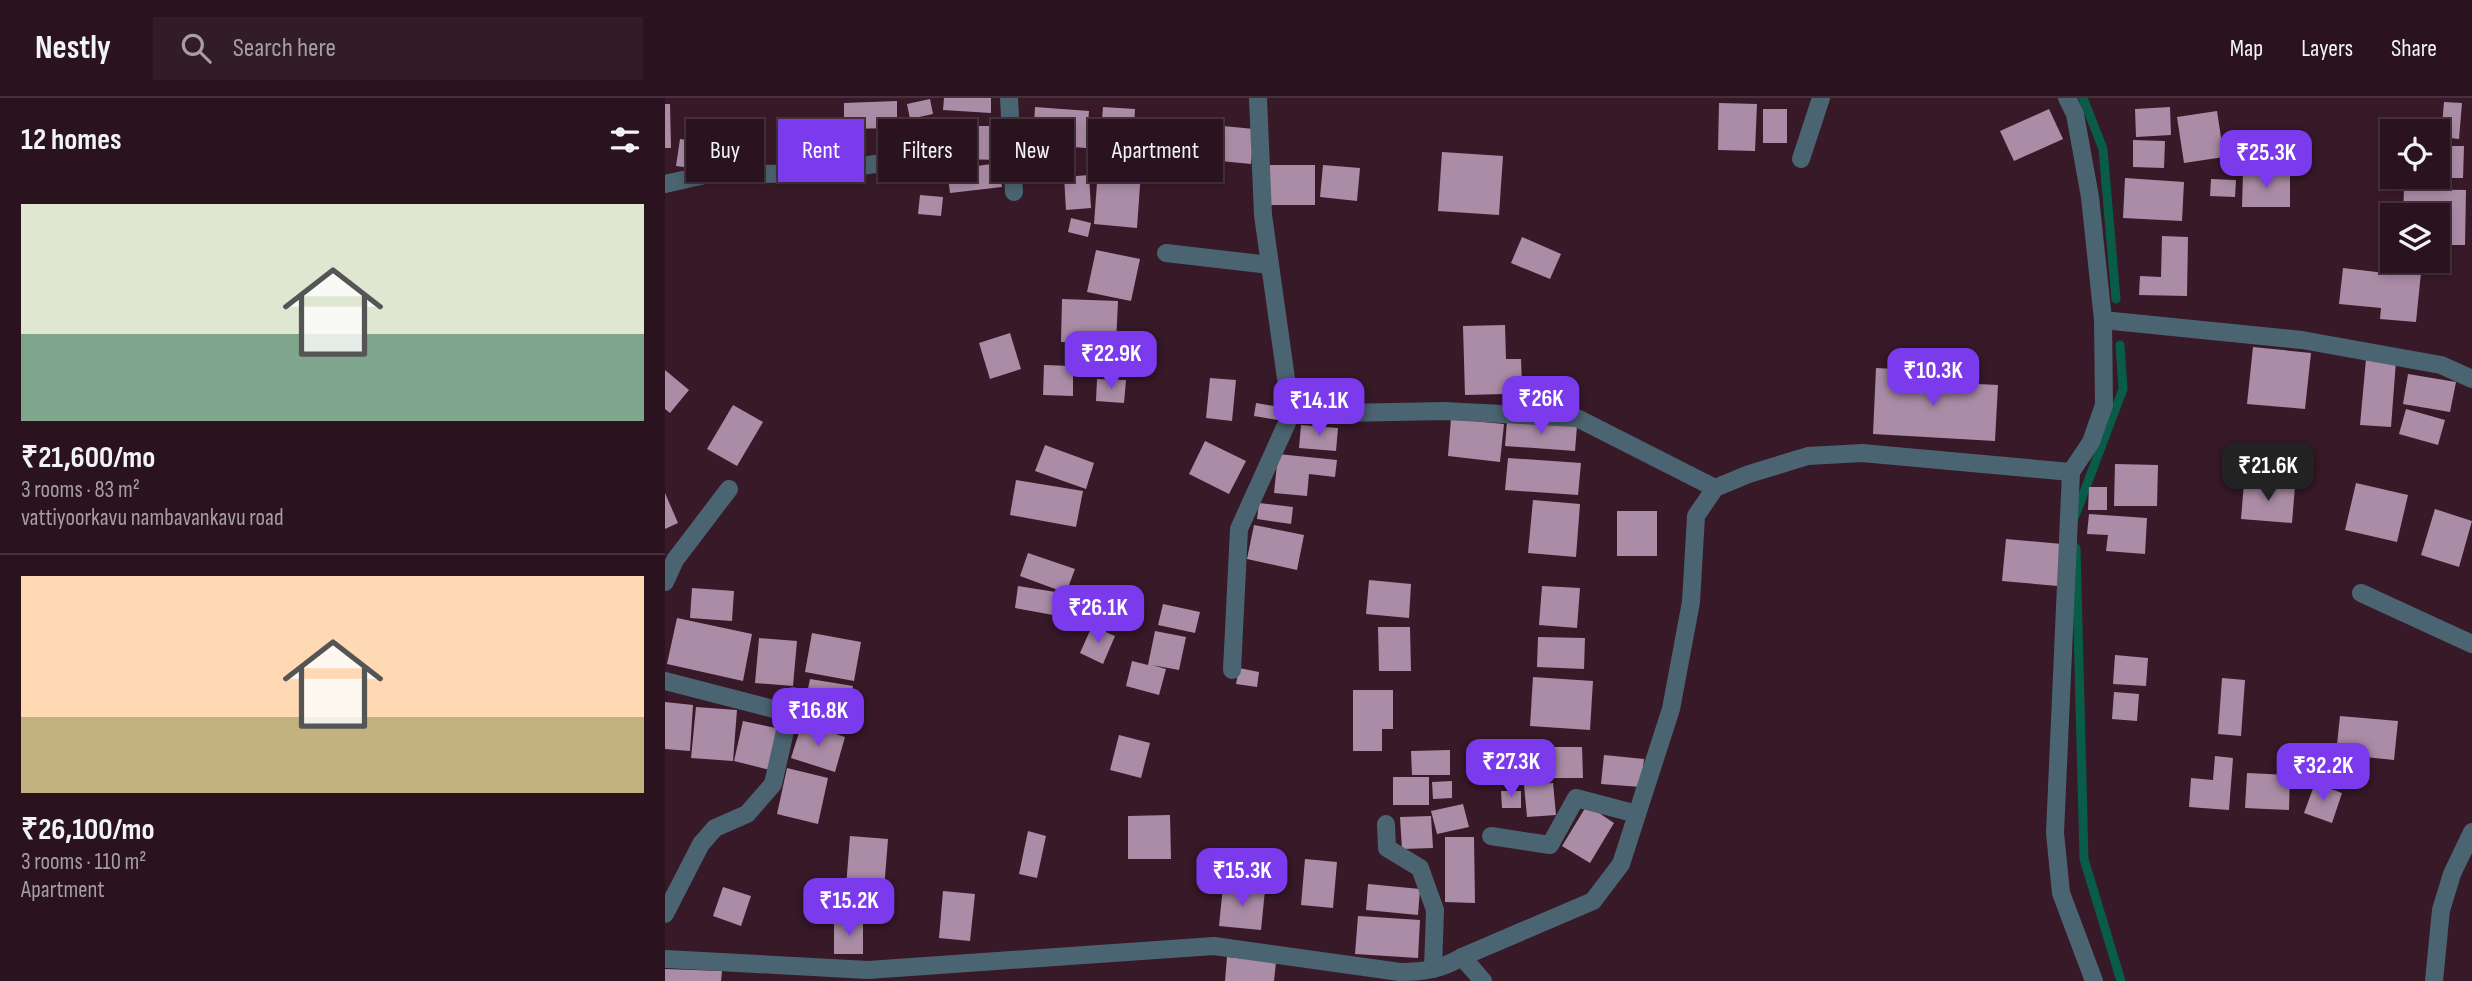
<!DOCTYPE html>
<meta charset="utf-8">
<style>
:root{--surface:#2a131e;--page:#321c27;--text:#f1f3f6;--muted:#a59ea4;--line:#46323c;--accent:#7c3aed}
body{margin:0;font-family:"Sofia Sans Condensed",sans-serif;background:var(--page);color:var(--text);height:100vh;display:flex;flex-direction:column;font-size:26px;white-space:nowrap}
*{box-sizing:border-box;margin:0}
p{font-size:23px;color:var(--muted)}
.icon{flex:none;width:38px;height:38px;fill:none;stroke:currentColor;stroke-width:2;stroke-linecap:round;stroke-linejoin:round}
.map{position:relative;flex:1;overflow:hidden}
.details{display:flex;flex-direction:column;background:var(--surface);width:665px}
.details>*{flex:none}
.top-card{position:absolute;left:21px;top:21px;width:665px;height:63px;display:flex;gap:14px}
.controls{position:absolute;left:1715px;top:21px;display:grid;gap:14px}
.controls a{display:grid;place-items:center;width:70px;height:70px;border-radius:0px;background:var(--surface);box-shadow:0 4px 10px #0003,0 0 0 2px var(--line);font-size:35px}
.price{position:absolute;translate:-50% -60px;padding:0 16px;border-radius:14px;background:var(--accent);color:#fff;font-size:23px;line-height:46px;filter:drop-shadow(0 2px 4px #0008)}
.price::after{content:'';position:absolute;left:50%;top:42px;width:21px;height:16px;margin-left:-10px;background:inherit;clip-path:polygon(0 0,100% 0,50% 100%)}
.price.selected{background:#222;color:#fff}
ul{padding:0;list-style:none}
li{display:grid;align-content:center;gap:14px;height:371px;padding:0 21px}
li+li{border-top:2px solid var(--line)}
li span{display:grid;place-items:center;height:217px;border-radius:0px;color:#555}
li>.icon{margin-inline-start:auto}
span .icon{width:126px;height:126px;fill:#fffc;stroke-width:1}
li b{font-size:30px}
h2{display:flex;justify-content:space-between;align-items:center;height:84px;padding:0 21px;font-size:30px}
.tag{padding:0 24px;border-radius:0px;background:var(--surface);box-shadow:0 4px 10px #0003,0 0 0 2px var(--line);font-size:24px;line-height:63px}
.tag.selected{background:var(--accent);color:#fff}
header{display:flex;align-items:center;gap:42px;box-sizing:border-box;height:98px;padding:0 35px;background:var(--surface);border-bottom:2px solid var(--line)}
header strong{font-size:33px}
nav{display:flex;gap:38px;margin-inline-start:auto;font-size:24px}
.search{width:490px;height:63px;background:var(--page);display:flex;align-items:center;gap:18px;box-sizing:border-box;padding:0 24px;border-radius:0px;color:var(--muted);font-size:26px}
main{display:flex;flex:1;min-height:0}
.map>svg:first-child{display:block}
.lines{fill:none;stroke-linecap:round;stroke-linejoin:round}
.stream{stroke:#095c48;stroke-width:9}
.building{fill:#ab8ca7}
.minor{stroke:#4b6471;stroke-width:18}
</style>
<header>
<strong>Nestly</strong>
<div class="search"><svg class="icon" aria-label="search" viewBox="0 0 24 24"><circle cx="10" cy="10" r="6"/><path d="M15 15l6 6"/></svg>Search here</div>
<nav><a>Map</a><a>Layers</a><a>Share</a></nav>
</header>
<main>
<section class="details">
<h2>12 homes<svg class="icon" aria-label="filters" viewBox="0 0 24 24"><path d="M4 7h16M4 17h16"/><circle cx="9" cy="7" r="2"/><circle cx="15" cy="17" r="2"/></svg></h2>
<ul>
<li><span style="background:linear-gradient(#dfe7d0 60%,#7fa58c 0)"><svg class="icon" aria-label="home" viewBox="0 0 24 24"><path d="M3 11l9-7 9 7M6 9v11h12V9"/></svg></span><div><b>₹21,600/mo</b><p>3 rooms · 83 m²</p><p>vattiyoorkavu nambavankavu road</p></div></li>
<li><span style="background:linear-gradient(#ffd9b3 65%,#c2b280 0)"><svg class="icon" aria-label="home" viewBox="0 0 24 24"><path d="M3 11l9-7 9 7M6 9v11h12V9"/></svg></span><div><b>₹26,100/mo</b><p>3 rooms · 110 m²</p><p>Apartment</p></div></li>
</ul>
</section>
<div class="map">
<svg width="1807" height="883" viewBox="0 0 1807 883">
<rect width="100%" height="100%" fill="#381928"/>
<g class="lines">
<g class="stream">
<path d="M1418,0l20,51 13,150"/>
<path d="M1410,418l48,-127 -3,-44"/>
<path d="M1411,450l8,311 37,122"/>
</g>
</g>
<g class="building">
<path d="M279,0h47v15l-48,-3z"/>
<path d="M265,1l3,15 -23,5 -3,-15z"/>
<path d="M232,3v27l-53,1v-26z"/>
<path d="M1779,4l18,1 -3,36 -18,-2z"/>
<path d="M1054,5l38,1 -2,47 -37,-1z"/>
<path d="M0,6h5l1,44h-6z"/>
<path d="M370,9l54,4 -3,37 -53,-4z"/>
<path d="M438,9l32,2 -1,19 12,1 -3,31 -44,-4z"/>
<path d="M1505,9l1,28 -35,2 -1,-28z"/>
<rect x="1098" y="11" width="24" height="34"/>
<path d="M1384,11l14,30 -49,22 -14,-30z"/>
<path d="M1552,13l7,46 -40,6 -7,-46z"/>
<path d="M494,20l37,9 -7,33 -38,-9z"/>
<path d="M538,26l51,5 -3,35 -51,-5z"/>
<path d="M293,28h42l1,34 -43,-1z"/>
<path d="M15,41l45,7 -3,26 -46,-6z"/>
<path d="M1468,42l32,1 -1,27 -31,-1z"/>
<path d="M1773,48h26l-1,32h-25z"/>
<path d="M777,54l61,4 -4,59 -61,-4z"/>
<path d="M334,65l3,24 -52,6 -3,-23z"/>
<rect x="605" y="67" width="45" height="40"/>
<path d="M658,67l37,3 -3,33 -37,-4z"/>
<path d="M433,71l43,3 -4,56 -43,-4z"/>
<path d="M1578,74h47v35h-48z"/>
<path d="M424,77l2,33 -25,2 -2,-33z"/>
<path d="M1460,80l59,4 -2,39 -59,-3z"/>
<path d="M1546,81l25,1 -1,17 -25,-1z"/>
<path d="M1739,91l62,1 -1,55h-27v-30h-35z"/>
<path d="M255,97l23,2 -2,19 -23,-2z"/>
<path d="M406,120l20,5 -3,14 -20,-5z"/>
<path d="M1497,138l26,1 -1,59 -48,-1 1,-19 21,1z"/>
<path d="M857,139l39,17 -11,25 -39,-16z"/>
<path d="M431,152l44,9 -9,42 -44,-9z"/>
<path d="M1721,162l36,3 -6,59 -36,-3 1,-11 -42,-4 4,-36 42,5z"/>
<path d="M397,201l56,2 -2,43 -55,-2z"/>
<path d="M840,227l1,34h15l1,26 15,-1 1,26 -33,1v-17l-40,1 -2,-69z"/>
<path d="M345,235l11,36 -31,10 -11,-36z"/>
<path d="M1588,249l58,6 -6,56 -58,-5z"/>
<path d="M1701,261l30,2 -5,66 -31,-2z"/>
<path d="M379,267l29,1v30l-30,-1z"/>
<path d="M1211,270l39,2v11l83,4 -3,56 -122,-7z"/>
<path d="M0,272l24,20 -19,23 -5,-4z"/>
<path d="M1743,276l48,8 -6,30 -47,-8z"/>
<path d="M545,280l26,2 -4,41 -26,-3z"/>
<path d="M432,281l29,1 -2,23 -28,-2z"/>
<path d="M591,305l24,4 -2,13 -24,-4z"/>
<path d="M68,307l30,17 -26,44 -30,-17z"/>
<path d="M1741,311l39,11 -7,25 -39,-11z"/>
<path d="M786,321l53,5 -4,38 -52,-6z"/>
<path d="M842,323l70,5 -2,25 -70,-5z"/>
<path d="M636,327l37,3 -2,23 -37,-3z"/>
<path d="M540,343l41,20 -17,33 -40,-20z"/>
<path d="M380,347l49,18 -8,26 -51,-18z"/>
<path d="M613,356l59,6 -2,17 -26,-3 -2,22 -33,-3z"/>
<path d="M843,360l73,5 -3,32 -73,-5z"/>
<path d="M1450,366l43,1 -1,41h-43z"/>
<path d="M351,382l67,11 -7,36 -66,-12z"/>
<path d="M1579,385l51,3 -3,37 -51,-4z"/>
<path d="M1691,385l52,12 -11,47 -52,-12z"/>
<path d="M1424,389h18v23h-19z"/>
<path d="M0,395l13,30 -13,6z"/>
<path d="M868,402l47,4 -4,53 -48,-4z"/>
<path d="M594,405l34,4 -2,17 -34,-5z"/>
<path d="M1770,411l37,12 -13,46 -38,-12z"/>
<rect x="952" y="413" width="40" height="45"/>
<path d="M1424,416l58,4 -2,36 -39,-3 2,-16 -21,-1z"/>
<path d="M589,427l50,10 -7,35 -50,-11z"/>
<path d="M1341,441l56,5 -4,42 -56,-5z"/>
<path d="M363,455l47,16 -9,24 -46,-17z"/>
<path d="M704,482l42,4 -2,34 -43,-4z"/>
<path d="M353,488l50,8 -4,23 -49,-9z"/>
<path d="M877,488l38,2 -3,40 -38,-3z"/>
<path d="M27,490l42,3 -2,30 -42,-3z"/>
<path d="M498,506l37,8 -5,21 -37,-8z"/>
<path d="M12,520l75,16 -9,47 -76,-17z"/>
<path d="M427,528l23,10 -12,28 -23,-11z"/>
<path d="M713,529h32l1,44h-32z"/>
<path d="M490,533l31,6 -7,33 -27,-5 14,4 -7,26 -33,-9 6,-25 16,4z"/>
<path d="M147,535l49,9 -7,39 -49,-9z"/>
<path d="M873,539l47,1 -1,31 -47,-2z"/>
<path d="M94,540l38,3 -4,45 -38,-3z"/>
<path d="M1450,557l33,3 -2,28 -33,-2z"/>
<path d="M574,570l20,4 -2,15 -21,-3z"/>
<path d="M868,579l60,4 -3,49 -60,-4z"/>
<path d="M1557,580l23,2 -4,56 -23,-2z"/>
<path d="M145,581l43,7 -8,39 -43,-7z"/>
<path d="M688,592h40v39h-11v22h-29z"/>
<path d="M1449,594l25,2 -2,27 -25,-2z"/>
<path d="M0,604l28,3 -3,46 -25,-2z"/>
<path d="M31,609l41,3 -4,51 -42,-3z"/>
<path d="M1675,618l58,5 -4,39 -58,-6z"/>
<path d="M78,623l37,8 -10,41 -36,-9z"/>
<path d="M137,625l43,14 -10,35 -44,-14z"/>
<path d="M454,637l31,8 -9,35 -31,-8z"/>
<path d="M864,649h53l1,31h-54z"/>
<path d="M785,652v25h-38l-1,-24z"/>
<path d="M939,657l40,4 -3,28 -40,-3z"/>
<path d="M1550,658l18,2 -4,52 -40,-3 2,-29 22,2z"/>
<path d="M122,670l41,10 -10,46 -41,-10z"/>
<path d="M1582,675l43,2 -1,35 -44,-2z"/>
<rect x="728" y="679" width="36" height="28"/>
<path d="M787,683v17l-19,1 -1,-17z"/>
<path d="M888,685l3,32 -29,2 -3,-32z"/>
<path d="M1650,685l27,10 -10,30 -28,-10z"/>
<path d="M836,693h20v17h-19z"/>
<path d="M798,706l6,23 -32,7 -6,-23z"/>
<path d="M922,707l27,18 -24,40 -28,-17z"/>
<path d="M505,717l1,44h-43v-43z"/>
<path d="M766,718l2,32 -31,1 -2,-32z"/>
<path d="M363,733l18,5 -9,42 -18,-4z"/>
<path d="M185,738l38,3 -6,76 -38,-3z"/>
<path d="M780,739h29l1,66 -30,-1z"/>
<path d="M640,761l32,3 -4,46 -32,-3z"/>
<path d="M703,786l52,5 -2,26 -52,-5z"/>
<path d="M558,788l42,4 -4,40 -42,-4z"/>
<path d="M58,789l28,9 -10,30 -28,-10z"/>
<path d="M278,793l32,3 -5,47 -31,-3z"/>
<path d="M693,818l62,4 -2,38 -63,-4z"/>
<rect x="169" y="824" width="29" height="32"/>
<path d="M562,859l49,5 -2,19h-49z"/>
<path d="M0,871l57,2 -1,10h-56z"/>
</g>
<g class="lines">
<g class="minor">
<path d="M344,0l5,94"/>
<path d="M593,0l5,117 28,199 153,-3 133,7 138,70"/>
<path d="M1402,0l8,16 15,83 13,123 199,20 139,25 31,14"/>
<path d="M1136,61l20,-61"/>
<path d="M0,86l40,-9 111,-2 131,-20"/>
<path d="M501,155l104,12"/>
<path d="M0,484l10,-22 54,-71"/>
<path d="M1696,495l111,51"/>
<path d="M567,572l7,-141 52,-115"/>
<path d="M0,583l124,32"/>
<path d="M721,726l1,24 33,20 15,42 -2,59"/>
<path d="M826,738l59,9 26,-47 61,16"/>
<path d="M0,816l36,-70 14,-16 32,-14 26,-30 20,-88"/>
<path d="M797,859l21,24"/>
<path d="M0,861l203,11 346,-24 186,26c24,0 42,-3 62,-15l131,-56 28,-37 50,-155 20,-107 5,-86 19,-28 34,-14 59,-18 54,-3 209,19"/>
<path d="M1429,883l-33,-88 -6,-60 16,-361 20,-30 13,-37 -1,-85"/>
<path d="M1769,883l7,-71 11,-36 20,-42"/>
</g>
</g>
</svg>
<div class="controls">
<a><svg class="icon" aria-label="locate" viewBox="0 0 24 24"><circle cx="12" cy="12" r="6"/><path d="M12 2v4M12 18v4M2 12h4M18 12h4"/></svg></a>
<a><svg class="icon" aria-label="layers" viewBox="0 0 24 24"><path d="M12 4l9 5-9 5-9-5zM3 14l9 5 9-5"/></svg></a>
</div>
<b class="price" style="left:1601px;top:92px">₹25.3K</b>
<b class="price" style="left:446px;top:293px">₹22.9K</b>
<b class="price" style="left:1268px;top:310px">₹10.3K</b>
<b class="price" style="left:876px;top:338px">₹26K</b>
<b class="price" style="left:654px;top:340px">₹14.1K</b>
<b class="price selected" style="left:1603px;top:405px">₹21.6K</b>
<b class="price" style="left:433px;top:547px">₹26.1K</b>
<b class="price" style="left:153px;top:650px">₹16.8K</b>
<b class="price" style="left:846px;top:701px">₹27.3K</b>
<b class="price" style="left:1658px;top:705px">₹32.2K</b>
<b class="price" style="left:577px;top:810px">₹15.3K</b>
<b class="price" style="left:184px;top:840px">₹15.2K</b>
<div class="top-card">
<a class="tag">Buy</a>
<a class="tag selected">Rent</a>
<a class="tag">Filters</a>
<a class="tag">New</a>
<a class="tag">Apartment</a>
</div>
</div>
</main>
